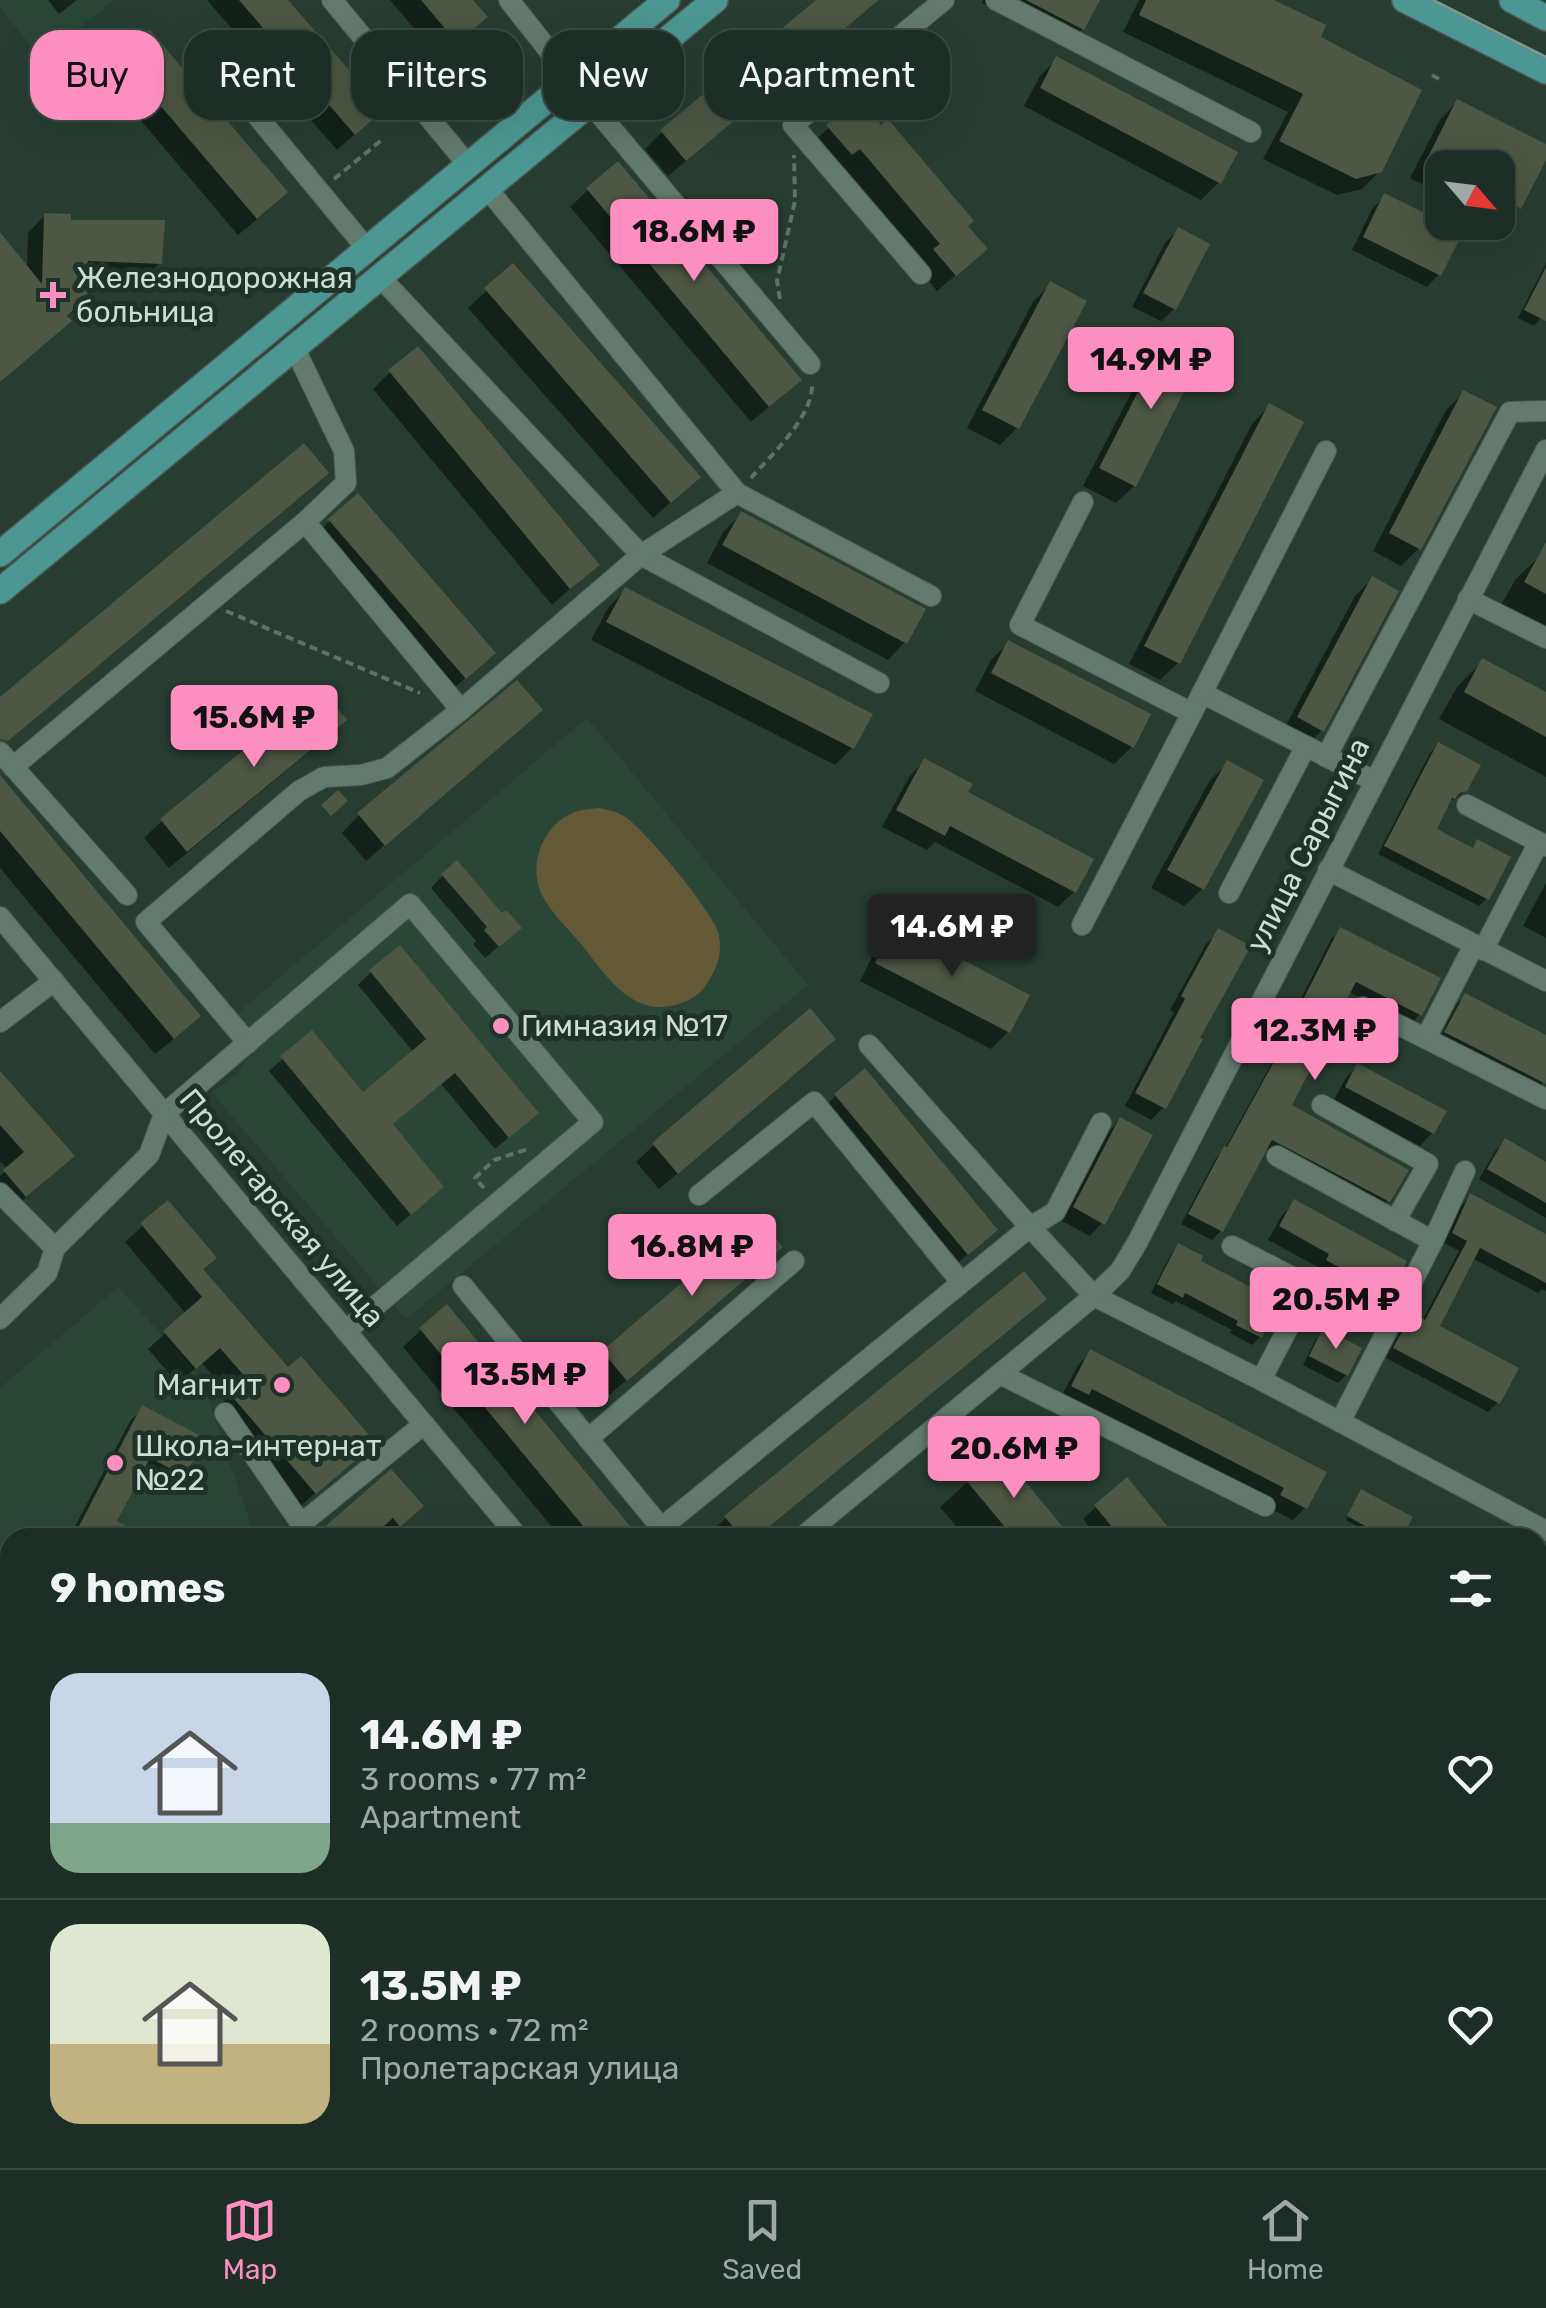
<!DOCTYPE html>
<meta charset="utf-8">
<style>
:root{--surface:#1d2e26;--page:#2a3a32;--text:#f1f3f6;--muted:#a0a8a7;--line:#3b4a43;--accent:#fd8ec0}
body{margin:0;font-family:Rubik,sans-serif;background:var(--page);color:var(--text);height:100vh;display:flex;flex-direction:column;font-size:38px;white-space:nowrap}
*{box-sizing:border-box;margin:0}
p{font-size:32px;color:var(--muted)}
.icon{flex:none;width:55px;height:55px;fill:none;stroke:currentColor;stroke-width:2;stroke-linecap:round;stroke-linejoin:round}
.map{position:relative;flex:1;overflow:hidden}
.details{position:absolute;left:0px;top:1528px;width:1548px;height:642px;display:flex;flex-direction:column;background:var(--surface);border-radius:30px 30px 0 0;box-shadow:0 10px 40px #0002,0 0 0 2px var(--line)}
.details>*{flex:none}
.banner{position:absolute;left:30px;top:30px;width:1000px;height:90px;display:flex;gap:20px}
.needle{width:65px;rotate:118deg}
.tools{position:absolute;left:1425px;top:150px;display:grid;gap:20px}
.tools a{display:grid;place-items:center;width:90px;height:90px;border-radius:20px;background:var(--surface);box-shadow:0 10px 40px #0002,0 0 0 2px var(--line);font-size:50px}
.price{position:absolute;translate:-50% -85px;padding:0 22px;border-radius:10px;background:var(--accent);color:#111;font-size:32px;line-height:65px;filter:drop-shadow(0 2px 5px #0008)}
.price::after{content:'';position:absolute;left:50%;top:60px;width:30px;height:22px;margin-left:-15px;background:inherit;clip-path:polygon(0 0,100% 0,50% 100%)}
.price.active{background:#222;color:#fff}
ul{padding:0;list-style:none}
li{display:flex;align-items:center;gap:30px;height:250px;padding:0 50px}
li+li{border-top:2px solid var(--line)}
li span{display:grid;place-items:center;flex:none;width:280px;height:200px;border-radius:30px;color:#555}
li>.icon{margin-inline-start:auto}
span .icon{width:120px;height:120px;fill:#fffc;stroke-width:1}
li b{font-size:42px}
h2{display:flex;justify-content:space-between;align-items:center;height:120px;padding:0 50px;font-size:42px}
.pill{padding:0 35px;border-radius:30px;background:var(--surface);box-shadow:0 10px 40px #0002,0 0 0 2px var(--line);font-size:35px;line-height:90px}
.pill.active{background:var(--accent);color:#111}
.dock{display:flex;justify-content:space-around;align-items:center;height:140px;border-top:2px solid var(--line);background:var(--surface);font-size:28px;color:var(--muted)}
.dock a{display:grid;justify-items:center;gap:5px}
.dock .active{color:var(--accent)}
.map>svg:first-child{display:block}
.built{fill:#294637}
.green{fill:#635937}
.shadow{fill:#0007}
.building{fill:#4d5743}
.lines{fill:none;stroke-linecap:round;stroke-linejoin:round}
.minor-casing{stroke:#495a52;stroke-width:22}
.major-casing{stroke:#495a52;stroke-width:28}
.path{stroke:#5f7268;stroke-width:4;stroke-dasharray:8 5;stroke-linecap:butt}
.minor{stroke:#637a6e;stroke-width:20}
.major{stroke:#4c9793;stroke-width:25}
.tram{stroke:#85968d;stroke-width:2.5}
.poi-dot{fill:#fd8ec0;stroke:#1d3228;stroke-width:4}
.labels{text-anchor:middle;stroke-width:10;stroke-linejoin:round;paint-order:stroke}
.poi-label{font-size:30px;fill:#cfdbd4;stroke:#1d3228;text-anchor:start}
.street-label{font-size:30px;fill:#cfdbd4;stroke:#1d3228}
</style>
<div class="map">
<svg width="1546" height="2168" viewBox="0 0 1546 2168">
<rect width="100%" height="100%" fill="#273d32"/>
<g class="built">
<path d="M0,0h114l-72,59 -42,-51z"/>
<path d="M587,718l221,267 -402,334 -194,-226 26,-20 21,-29 -24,-29z"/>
<path d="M118,1287l83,91 54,159 -245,1v55l-10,-12v-193z"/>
<path d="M944,2160h141l-6,8h-128z"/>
</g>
<path class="green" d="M600,808c7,2 16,3 22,7 19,9 90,96 96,117 6,20 -2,40 -14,56 -11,13 -31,20 -48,19 -33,-3 -55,-38 -74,-62 -15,-18 -38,-38 -44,-61 -7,-30 10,-64 40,-73 6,-2 15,-2 22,-3z"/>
<g class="shadow">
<path d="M48,0h29l-18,14z"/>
<path d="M207,0h78l78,127 -26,23z"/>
<path d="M390,0h80l14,17 -45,41z"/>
<path d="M820,0h59l-211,176 -23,-27 17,-17z"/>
<path d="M983,0h103l-4,29 -16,16 -84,-42z"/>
<path d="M1139,0h130l48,38 63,133 -18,18 -25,6 -74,-36 25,-47 -165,-80z"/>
<path d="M120,58l148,152 -30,25 -135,-159z"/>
<path d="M1057,59l162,123 -18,18 -177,-94 16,-30z"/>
<path d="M858,102l107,124 2,40 -30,25 -19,-23 6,-6 -83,-98 -8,7 -22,-27z"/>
<path d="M1457,102l89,45v8l-27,52 -17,18 -5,-3 1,-54h-56v27l-32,-17 30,-58z"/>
<path d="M588,190l193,207 -30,25 -181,-215z"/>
<path d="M1385,196l54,78 -12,13 -75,-37 20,-41z"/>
<path d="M45,215l24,8 91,40 -18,17 -57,-2v22l-85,82v-146l27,33 1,-36z"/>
<path d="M1178,230l-4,79 -13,12 -29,-14 33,-64z"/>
<path d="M1546,263v49l-12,14 -16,-8z"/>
<path d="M513,266l167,228 -27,24 -185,-210z"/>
<path d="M1051,284l-34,144 -17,17 -33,-17 66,-126z"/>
<path d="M1166,340l-32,146 -18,17 -33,-17 66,-128z"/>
<path d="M390,372l206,193 -44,40 -179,-216z"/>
<path d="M1463,393l-44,155 -18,18 -28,-15 73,-141z"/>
<path d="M1269,406l31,17 -122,240 -18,17 -31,-16 123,-240z"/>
<path d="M741,514l164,128 -17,18 -181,-97 17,-32z"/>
<path d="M330,521l145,149 -28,24 -134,-156z"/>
<path d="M1542,554l4,2v78l-47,-25 16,-29z"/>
<path d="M1372,579l-50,151 -17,17 -24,-12 74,-139z"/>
<path d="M625,590l227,158 -17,17 -244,-125 17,-32z"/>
<path d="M1008,643l124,104 -18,17 -139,-73 16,-31z"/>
<path d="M1483,661l63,34v82l-107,-58 18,-32z"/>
<path d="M517,683l5,44 -156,134 -24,-28 17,-18z"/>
<path d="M344,720l-17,17 -158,131 -25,-30 18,-17z"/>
<path d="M1438,745l27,45 -9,9 -6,1 -17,30 38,19 7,-7 9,56 -8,8 -101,-52 52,-101z"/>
<path d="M924,761l41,32 109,99 -16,15 -123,-65 -8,8 -45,-23 27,-50z"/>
<path d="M1228,763l33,18 -59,108 -18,17 -33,-18 59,-108z"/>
<path d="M0,779l181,254 -26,21 -155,-186z"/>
<path d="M443,875l59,42 4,23 -21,18 -12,-14 3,-3 -45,-53z"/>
<path d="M1546,883v55l-23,-12z"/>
<path d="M896,928l112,104 -17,17 -131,-68 18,-36z"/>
<path d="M1341,930l79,84 -9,10 -62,-32 -60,114 99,94 -9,10 -115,-61 -43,82 -9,9 -31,-16 35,-66 8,-8 57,-104 -3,-1 53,-106z"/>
<path d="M1219,931l-55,176 -13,13 -26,-14 49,-94 -4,-2 36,-66z"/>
<path d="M371,972l151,154 -27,23 -54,-65 -51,42 38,74 -31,26 -128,-155 43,-38 51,62 51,-42 -56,-68z"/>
<path d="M1465,996l81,42v41l-10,11 -98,-49 19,-37z"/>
<path d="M810,1012l6,44 -157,133 -23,-27 18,-17z"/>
<path d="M1357,1066l75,67 -12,13 -86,-46 11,-21z"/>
<path d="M0,1075l54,98 -46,40 -8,-10v-27l7,-7 -7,-8z"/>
<path d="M836,1095l159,135 -46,41 -130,-158z"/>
<path d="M1120,1120l-18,103 -12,13 -28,-15 45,-88z"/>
<path d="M1505,1141l41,24v53l-67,-39 16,-28z"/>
<path d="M1470,1196l76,40v55l-4,-2 -4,4 -66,-35 -36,69 62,75 -10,10 -102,-54 17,-32 10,-10 9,5 37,-70 -15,-8 17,-37z"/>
<path d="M1295,1202l93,91 -13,13 -60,-33 3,-6 -50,-27 14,-25z"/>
<path d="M168,1203l33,67 87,101 85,72 -75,65 -84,-97 16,-16 -28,-32 -24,21 -30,-35 38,-35 -61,-72z"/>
<path d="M758,1221l5,43 -155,132 -22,-26z"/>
<path d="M1179,1246l18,16 63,75 -8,8 -22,-12 2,-3 -56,-29 -3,3 -22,-11 20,-39z"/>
<path d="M421,1330l216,208h-76l-158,-191z"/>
<path d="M1324,1331l35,19 -13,25 -8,8 -35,-18 13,-26z"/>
<path d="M1091,1352l233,121 -19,35 -12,12 -24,-12 4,-7 -194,-100 -5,5 -14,-7 18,-34z"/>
<path d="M143,1408l40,67 -13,13 -30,-16 -26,50 29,16h-74l61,-117z"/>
<path d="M998,1454l71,84h-103l-26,-31z"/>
<path d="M391,1472l12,51 -16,15h-9l-4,-5z"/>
<path d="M1358,1496l42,42h-21l-33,-18z"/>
<path d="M1096,1507l78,31h-76l-15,-19z"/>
<path d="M726,1518l25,20h-41l-2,-3z"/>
<path d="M1538,1585l8,4v42l-8,-5z"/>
<path d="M1538,1689l8,4v43l-3,6 3,1v66l-8,17z"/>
<path d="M10,1726v54l-10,-12v-34z"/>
<path d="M0,1997l8,9 -8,8z"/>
<path d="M0,2029l10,11v66l-10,9z"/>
<path d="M1546,2105v63h-54l4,-8h42v-39z"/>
<path d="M121,2160h4l7,8h-20z"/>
<path d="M496,2160h43l-9,8h-27z"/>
<path d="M731,2160h21l-9,8h-5z"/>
<path d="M1152,2160h97l15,8h-116z"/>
</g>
<g class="building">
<path d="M239,0h49l96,110 -29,25z"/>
<path d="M421,0h52l15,17 -31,26z"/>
<path d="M816,0h63l-193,161 -26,-31z"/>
<path d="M1026,0h74l-16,30z"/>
<path d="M1146,0h128l52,25 -5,12 101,53 -40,82 -26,7 -77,-38 24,-47 -164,-79z"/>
<path d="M150,30l138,162 -31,27 -139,-163z"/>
<path d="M1056,56l182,96 -17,32 -181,-96z"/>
<path d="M858,98l23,27 7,-6 86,102 -6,5 20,23 -32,27 -23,-27 7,-5 -80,-95 -8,6 -26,-30z"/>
<path d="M1457,99l89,45v16l-25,49 -23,-12v-29h-58l-14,-7z"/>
<path d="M618,161l184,219 -33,27 -183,-219z"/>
<path d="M1384,193l79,39 -22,44 -78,-39z"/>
<path d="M44,213l27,1v6h94l-3,44 -74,-3 -1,40 -5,1 -15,14 5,5 -72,61v-150l42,52z"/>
<path d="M1178,227l32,17 -34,66 -33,-17z"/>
<path d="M513,263l188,214 -30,26 -187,-215z"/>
<path d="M1546,267v54l-22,-11z"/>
<path d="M1050,281l37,20 -68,128 -37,-19z"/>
<path d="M1166,337l36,19 -66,131 -37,-19z"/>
<path d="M418,346l182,219 -30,24 -182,-219z"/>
<path d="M1463,390l34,17 -76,143 -32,-17z"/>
<path d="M1269,403l35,19 -124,242 -36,-18z"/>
<path d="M304,443l25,30 -321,268 -8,-2v-42z"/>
<path d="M358,493l138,160 -30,26 -138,-160z"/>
<path d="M741,511l185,98 -19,35 -185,-99z"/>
<path d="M1546,542v52l-22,-12z"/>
<path d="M1372,576l27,15 -75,141 -27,-15z"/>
<path d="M625,587l248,127 -19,35 -248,-127z"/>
<path d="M1008,640l143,74 -17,34 -143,-75z"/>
<path d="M1482,658l64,34v45l-82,-45z"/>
<path d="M517,680l26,30 -158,136 -28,-33z"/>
<path d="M320,687l27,33 -160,132 -27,-33z"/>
<path d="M1438,742l43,23 -14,26 -7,2 -5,6 -3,-1 -15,31 36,19 4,-9 34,18 -22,43 -105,-54z"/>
<path d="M924,758l49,26 -5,8 126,67 -18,34 -126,-67 -5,10 -49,-26z"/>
<path d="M1227,760l37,20 -60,110 -37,-20z"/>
<path d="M0,775l201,241 -27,23 -174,-208z"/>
<path d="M338,790l10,11 -17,15 -10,-11z"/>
<path d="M457,860l45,53 4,-3 16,18 -23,19 -15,-17 3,-3 -46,-53z"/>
<path d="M895,924l135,71 -20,38 -135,-70z"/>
<path d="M1340,927l101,51 -19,38 -66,-34 -64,123 117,65 -19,32 -118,-62 -49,92 -35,-18 36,-68 3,1 61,-111 -3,-1z"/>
<path d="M1218,928l33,18 -51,92 3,1 -37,70 -31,-16 50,-94 -4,-3z"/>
<path d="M400,945l139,168 -30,25 -54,-65 -62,51 51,63 -33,28 -131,-159 32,-26 51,62 63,-53 -57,-69z"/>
<path d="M1465,993l81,42v49l-102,-52z"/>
<path d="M810,1008l26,31 -158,135 -26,-31z"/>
<path d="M1357,1063l90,48 -13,23 -89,-47z"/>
<path d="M865,1068l133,162 -30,25 -134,-161z"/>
<path d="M0,1071l75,85 -49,41 -23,-27 21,-18 -24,-27z"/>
<path d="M1120,1117l33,18 -48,90 -32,-18z"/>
<path d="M1505,1138l41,24v41l-59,-34z"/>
<path d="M1470,1193l76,41v49l-66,-35 -40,78 79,42 -19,36 -107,-56 19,-35 13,7 42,-79 -15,-8z"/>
<path d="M1294,1199l113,62 -17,34 -64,-35 3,-6 -50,-28z"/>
<path d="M168,1200l49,58 -14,11 85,98 13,-11 75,87 -60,51 -87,-101 17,-15 -26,-30 -24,21 -33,-38 39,-34 -62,-74z"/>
<path d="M758,1217l25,30 -156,134 -25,-30z"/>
<path d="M1178,1243l25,13 -2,5 52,27 2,-5 28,14 -21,41 -26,-13 2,-4 -53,-28 -2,5 -26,-14z"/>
<path d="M1024,1271l23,28 -292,239h-13l-18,-22z"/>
<path d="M447,1304l193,234h-47l-174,-210z"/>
<path d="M1323,1328l39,20 -14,28 -39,-20z"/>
<path d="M1090,1349l237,123 -20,37 -27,-14 4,-7 -192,-99 -3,6 -18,-9z"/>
<path d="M142,1405l63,33 -20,38 -35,-18 -33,63 32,17h-76z"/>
<path d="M999,1450l73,88h-58l-49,-59z"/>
<path d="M391,1469l33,37 -24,21 -7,-9 -23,20h-58z"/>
<path d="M1127,1477l50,61h-56l-27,-33z"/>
<path d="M1361,1489l52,28 -11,21h-15l-40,-22z"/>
</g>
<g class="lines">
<g class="minor-casing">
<g id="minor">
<path d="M332,0l136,165"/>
<path d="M509,0l81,103 220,261"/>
<path d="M996,0l255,132"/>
<path d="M201,48l166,201"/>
<path d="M486,187l251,306 194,103"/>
<path d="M921,274l-128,-149 151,-125"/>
<path d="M380,277l261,278 238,128"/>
<path d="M1083,502l-63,123 172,88 10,-20 172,88"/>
<path d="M305,522l156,188"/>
<path d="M1468,599l78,39"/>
<path d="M1202,693l124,-242"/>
<path d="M0,752l127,143"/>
<path d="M1326,757l184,-345 36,-1"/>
<path d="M13,767l292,-245 41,-39 -2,-32 -49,-102"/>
<path d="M1467,805l79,41"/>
<path d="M1328,870l218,111"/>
<path d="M1229,893l77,-147"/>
<path d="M0,917l519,621"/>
<path d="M1082,925l110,-212"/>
<path d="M1483,950l56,-108"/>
<path d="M0,1022l54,-41"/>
<path d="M1349,1035l14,-28 183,92"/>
<path d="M1426,1038l48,-93"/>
<path d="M248,1043l-102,-121 153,-131 25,-14 37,-2 26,-7 74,-58 180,-155 96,-62"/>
<path d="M869,1045l161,182 25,-15 46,-89"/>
<path d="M1322,1105l106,59 -33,57"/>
<path d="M1277,1156l156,85"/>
<path d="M0,1193l55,55 94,-93 15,-41 246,-210 183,218 -247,209"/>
<path d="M699,1195l115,-93 147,180"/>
<path d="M1232,1246l78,40 -49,94"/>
<path d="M463,1286l205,250"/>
<path d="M0,1319l47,-46 8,-25"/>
<path d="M1000,1374l265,132"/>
<path d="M225,1413l76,111 123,-100"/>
<path d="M1340,1422l93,-181 32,-70"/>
<path d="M588,1439l206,-178"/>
<path d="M661,1528l369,-301 64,69 167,84 285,151"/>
<path d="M801,1538l293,-242 26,-25 17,-28 409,-793"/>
<path d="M0,1629l10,12"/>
<path d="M1538,1922l8,11"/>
<path d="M1538,2022l8,1"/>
<path d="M0,2147l10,11"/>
<path d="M689,2160l7,8"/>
<path d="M868,2160l11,8"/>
<path d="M43,2168l9,-8"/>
<path d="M785,2168l9,-8"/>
<path d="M1102,2168l6,-8"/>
</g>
</g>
<g class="major-casing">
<g id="major">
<path d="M1405,0l141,71"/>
<path d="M1512,0l34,18"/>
<path d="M0,554l667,-554"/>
<path d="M0,591l715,-591"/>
</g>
</g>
<g class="path">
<path d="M1432,75l10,6"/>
<path d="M437,95l54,-45"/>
<path d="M334,179l49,-40"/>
<path d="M780,299l-3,-18 18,-80 -1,-46"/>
<path d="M751,478c21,-24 63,-62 61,-95"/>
<path d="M226,611l194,82"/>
<path d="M484,1188l-9,-10 19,-18 34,-11"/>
</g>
<use href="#minor" class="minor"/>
<use href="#major" class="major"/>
<path class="tram" d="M1433,0l113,57"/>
</g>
<g class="poi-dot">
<path d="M48 280h10v10h10v10h-10v10h-10v-10h-10v-10h10z"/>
<circle cx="501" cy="1026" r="10"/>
<circle cx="282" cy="1385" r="10"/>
<circle cx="115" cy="1463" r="10"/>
</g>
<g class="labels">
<g class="poi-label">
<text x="76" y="288">Железнодорожная<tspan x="76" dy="34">больница</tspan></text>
<text x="521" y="1036">Гимназия №17</text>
<text x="262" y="1395" text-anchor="end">Магнит</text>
<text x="135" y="1456">Школа-интернат<tspan x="135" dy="34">№22</tspan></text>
</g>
<g class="street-label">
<text transform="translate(1308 845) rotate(-63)" y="10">улица Сарыгина</text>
<text transform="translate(282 1208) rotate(50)" y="10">Пролетарская улица</text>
</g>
</g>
</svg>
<div class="tools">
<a><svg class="needle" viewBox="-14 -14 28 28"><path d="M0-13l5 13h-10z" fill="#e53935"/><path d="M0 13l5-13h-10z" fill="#a0a8a7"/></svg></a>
</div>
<b class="price" style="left:694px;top:284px">18.6M ₽</b>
<b class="price" style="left:1151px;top:412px">14.9M ₽</b>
<b class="price" style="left:254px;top:770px">15.6M ₽</b>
<b class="price active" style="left:952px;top:979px">14.6M ₽</b>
<b class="price" style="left:1315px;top:1083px">12.3M ₽</b>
<b class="price" style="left:692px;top:1299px">16.8M ₽</b>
<b class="price" style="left:1336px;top:1352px">20.5M ₽</b>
<b class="price" style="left:525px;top:1427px">13.5M ₽</b>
<b class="price" style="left:1014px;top:1501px">20.6M ₽</b>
<div class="banner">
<a class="pill active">Buy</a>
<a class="pill">Rent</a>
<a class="pill">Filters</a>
<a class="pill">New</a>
<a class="pill">Apartment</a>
</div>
<section class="details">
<h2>9 homes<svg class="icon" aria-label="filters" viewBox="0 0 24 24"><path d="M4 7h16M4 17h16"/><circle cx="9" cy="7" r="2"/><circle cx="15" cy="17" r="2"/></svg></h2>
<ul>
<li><span style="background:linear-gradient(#c9d6e8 75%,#7fa58c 0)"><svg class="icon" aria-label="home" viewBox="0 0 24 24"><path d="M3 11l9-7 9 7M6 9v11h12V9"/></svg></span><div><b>14.6M ₽</b><p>3 rooms · 77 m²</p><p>Apartment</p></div><svg class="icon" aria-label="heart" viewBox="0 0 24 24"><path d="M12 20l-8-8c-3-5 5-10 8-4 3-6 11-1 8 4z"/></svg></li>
<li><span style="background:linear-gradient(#dfe7d0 60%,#c2b280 0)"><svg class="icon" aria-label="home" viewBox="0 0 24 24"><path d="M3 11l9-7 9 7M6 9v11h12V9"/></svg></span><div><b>13.5M ₽</b><p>2 rooms · 72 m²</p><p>Пролетарская улица</p></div><svg class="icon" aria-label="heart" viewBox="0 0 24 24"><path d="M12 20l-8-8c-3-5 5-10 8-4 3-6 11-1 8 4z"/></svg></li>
</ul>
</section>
</div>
<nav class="dock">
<a class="active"><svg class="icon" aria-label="map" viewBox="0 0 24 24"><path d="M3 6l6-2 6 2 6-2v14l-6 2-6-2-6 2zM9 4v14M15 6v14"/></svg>Map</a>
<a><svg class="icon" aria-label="saved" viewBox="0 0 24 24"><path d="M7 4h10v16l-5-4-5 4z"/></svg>Saved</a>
<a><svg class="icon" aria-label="home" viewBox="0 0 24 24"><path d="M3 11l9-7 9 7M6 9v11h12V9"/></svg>Home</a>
</nav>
